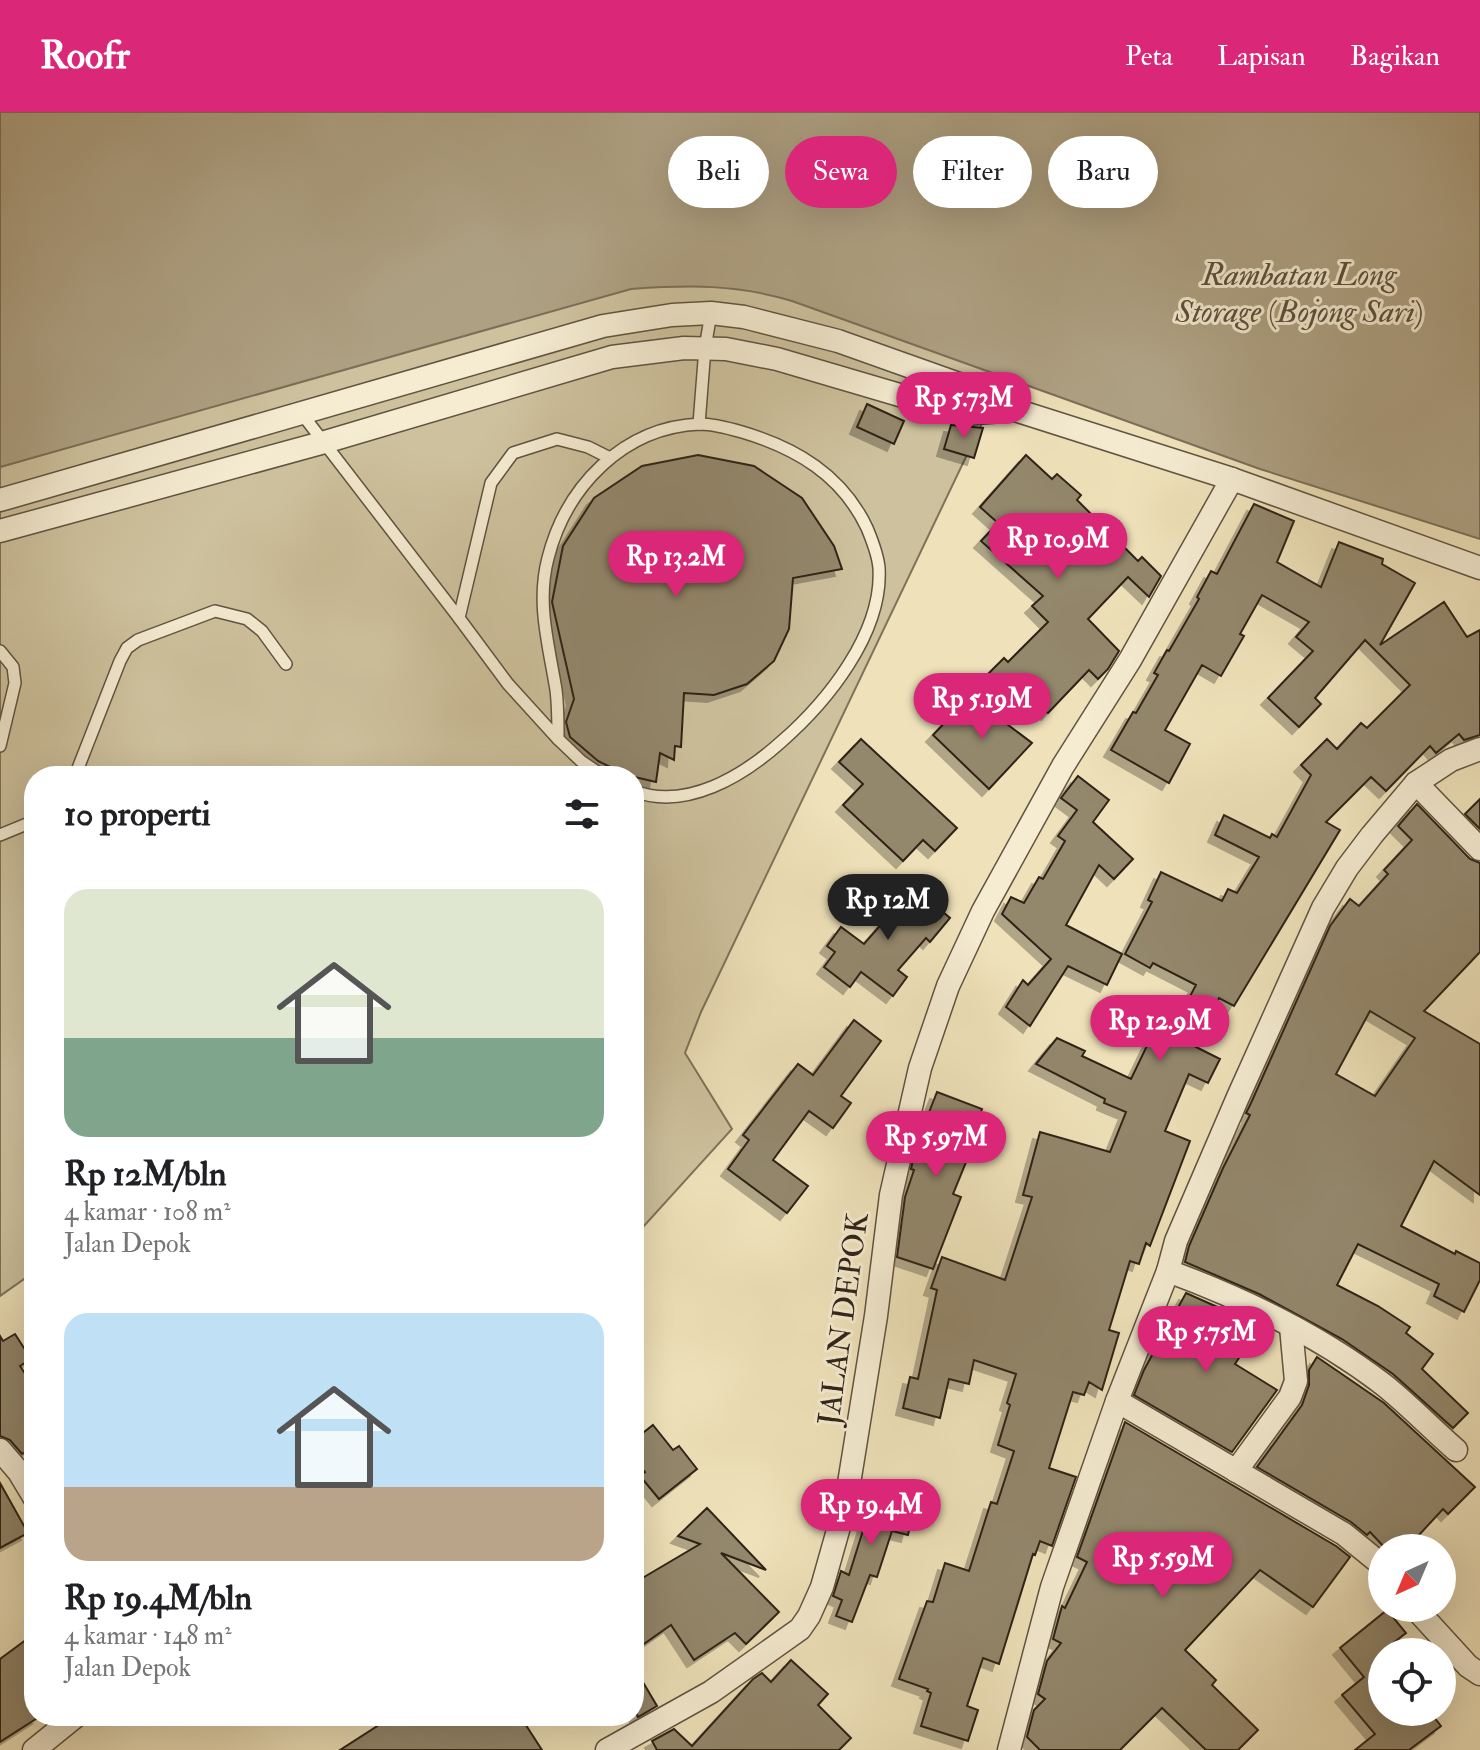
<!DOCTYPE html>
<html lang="id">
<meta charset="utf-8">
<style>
:root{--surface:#fff;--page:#f2f2f2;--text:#202124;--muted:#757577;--accent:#db2777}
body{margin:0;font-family:"IM FELL Double Pica",serif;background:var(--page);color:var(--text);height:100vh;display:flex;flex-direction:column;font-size:30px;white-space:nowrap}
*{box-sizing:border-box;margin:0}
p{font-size:26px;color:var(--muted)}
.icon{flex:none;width:44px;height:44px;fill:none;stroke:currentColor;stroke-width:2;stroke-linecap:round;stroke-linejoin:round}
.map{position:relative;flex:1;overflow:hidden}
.drawer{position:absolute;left:24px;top:654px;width:620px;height:960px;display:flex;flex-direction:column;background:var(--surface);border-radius:32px;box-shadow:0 8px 32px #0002}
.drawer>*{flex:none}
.top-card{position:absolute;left:668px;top:24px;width:692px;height:72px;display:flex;gap:16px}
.needle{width:52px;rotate:224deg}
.buttons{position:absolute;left:1368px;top:1422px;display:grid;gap:16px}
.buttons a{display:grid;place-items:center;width:88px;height:88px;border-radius:50%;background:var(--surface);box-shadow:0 8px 32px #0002;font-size:40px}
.price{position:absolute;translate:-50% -68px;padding:0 18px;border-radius:28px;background:var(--accent);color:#fff;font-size:26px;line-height:52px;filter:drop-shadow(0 2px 4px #0008)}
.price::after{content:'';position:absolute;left:50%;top:48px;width:24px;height:18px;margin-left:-12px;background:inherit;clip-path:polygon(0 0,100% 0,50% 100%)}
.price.on{background:#222;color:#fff}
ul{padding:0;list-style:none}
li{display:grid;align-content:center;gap:16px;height:424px;padding:0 40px}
li span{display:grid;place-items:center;height:248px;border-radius:24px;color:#555}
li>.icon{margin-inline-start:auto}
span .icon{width:144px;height:144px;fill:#fffc;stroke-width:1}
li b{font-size:34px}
h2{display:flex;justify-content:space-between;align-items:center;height:96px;padding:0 40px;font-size:34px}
.chip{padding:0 28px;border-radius:36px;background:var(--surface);box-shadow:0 8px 32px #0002;font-size:28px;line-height:72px}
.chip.on{background:var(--accent);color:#fff}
header{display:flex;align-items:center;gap:48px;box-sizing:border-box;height:112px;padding:0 40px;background:var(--accent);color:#fff}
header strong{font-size:38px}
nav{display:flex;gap:44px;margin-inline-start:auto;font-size:28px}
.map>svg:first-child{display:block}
.green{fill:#cec29e;stroke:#7e735a;stroke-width:2}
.water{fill:#aea183;stroke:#7b6f58;stroke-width:2}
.building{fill:#93876c;stroke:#2f2417;stroke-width:2;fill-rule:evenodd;filter:url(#shadow)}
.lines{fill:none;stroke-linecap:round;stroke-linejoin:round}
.service-casing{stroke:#5f5440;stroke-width:14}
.minor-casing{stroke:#5f5440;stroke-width:25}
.service{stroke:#f5ecd2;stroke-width:11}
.minor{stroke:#f5ecd2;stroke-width:22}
.labels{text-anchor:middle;stroke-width:6;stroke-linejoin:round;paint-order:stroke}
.street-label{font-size:30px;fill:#2f2417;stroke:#f5ecd2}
.water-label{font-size:32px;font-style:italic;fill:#5b503d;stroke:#f5ecd2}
</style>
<header>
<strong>Roofr</strong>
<nav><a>Peta</a><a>Lapisan</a><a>Bagikan</a></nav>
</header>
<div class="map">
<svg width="1480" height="1638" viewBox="0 0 1480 1638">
<defs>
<filter id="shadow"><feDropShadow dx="-7" dy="7" stdDeviation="0" flood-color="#0004"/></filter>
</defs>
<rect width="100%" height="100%" fill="#efe2ba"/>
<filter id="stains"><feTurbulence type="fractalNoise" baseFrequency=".0025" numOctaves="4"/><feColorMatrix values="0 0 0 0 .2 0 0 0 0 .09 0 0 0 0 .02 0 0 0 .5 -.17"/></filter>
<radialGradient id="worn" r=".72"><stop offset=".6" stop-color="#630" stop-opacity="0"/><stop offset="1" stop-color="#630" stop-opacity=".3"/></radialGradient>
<path class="green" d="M697,169l59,7 250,85 -305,639 -16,41 47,76 -98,108v-461h-600v496l-34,24v-829l625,-182z"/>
<path class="water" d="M0,0h1480v427l-220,-70 -468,-168c-56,-17 -103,-16 -161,-12l-631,178z"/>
<g class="building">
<path d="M867,292l37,17 -10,23 -37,-17z"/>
<path d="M951,313l32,3 -9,30 -30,-9z"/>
<path d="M698,343l56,11 48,32 32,48 8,23 -49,9 -4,51 -15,32 -27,23 -33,11 -30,-2 -3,54 -6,-1 -1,14 -14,-7 -4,29 -30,-7 -28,-14 -28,-24 -4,-15 8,-23 -22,-97 11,-56 31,-48 48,-32z"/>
<path d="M1026,343l26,24 5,-5 24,21 -4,5 61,61 4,-4 19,19 -12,21 -21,-20 -40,42 31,32 -11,18 -10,10 -9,-9 -41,43 -63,-36 19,-19 4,4 40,-40 -16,-16 11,-10 -62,-55 17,-18 -18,-16z"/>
<path d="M1254,392l40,17 -17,41 44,25 18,-45 44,17 -1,5 33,19 -35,62 64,-43 23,35 13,-7v105l-16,5 -5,-6 -23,19 -6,-7 -44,45 -15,-14 -45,45 14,8 -106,176 -15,-8 -25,48 26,13 -12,24 -19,-9 -24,57 25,10 -40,105 -4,-3 -7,21 -9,-3 -21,69 10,3 -17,57 -13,-8 -5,13 -11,-3 -24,76 27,9 -24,69 -12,-5 -5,14 -2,-1 -34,110 -16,-6 -16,48 11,4 -10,31 -47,-15 10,-33 -4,-2 1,-2 -29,-10 28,-78 6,1 12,-39 24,8 22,-69 6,2 17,-53 -16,-6 12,-40 -3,-2 9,-29 -42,-14 -5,24 -20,-5 -9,39 -37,-10 7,-31 8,2 19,-89 -6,-2 11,-31 63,23 27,-83 -9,-2 17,-63 70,20 16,-40 -22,-9 1,-4 -69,-35 21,-26 28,13 -3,5 49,23 25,-52 14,7 26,-49 -43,-22 -3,5 -25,-14 27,-52 -4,-2 13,-28 61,29 6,-12 9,4 22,-36 -44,-22 9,-20 46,23 2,-4 5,3 34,-62 -10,-10 26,-26 10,10 24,-26 6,5 43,-43 -45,-45 -50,58 6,6 -22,23 -31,-29 45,-47 -17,-14 13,-15 -47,-27 -22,39 4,2 -23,40 -19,-11 -37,65 25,14 -21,39 -58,-33 22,-38 3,1 22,-38 -4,-2 13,-23 2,1 30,-52 -2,-2 14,-26 6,3z"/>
<path d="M970,584l62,47 -43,46 -56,-54z"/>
<path d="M861,627l96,89 -22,23 -12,-11 -20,21 -60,-56 20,-21 -24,-22z"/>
<path d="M1078,664l31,24 -16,22 40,37 -19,20 -15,-14 -33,60 56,29 -15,31 -39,-19 -38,60 -24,-19 17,-27 5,5 23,-26 -49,-45 9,-17 13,6 15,-26 4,2 22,-38 -7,-5 19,-26 -16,-12z"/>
<path d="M1480,687v30l-15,-15z"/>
<path d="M1417,692l53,55 10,4v89l-56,59 56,33v151l-46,-34 -33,65 54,28 1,-3 24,12v17l-16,32 -30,-16 5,-12 -81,-40 -21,41 41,21 32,21 -4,6 27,21 -11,15 46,44 -15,15 -60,-54 -51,-35 -83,-45 -74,-32 4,-16 34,-78 27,-53 -4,-2 5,-10 79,-177 20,-27 9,7 29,-32 -4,-4 28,-30 -14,-14zM1370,899l45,27 -40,58 -39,-22z"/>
<path d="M907,770l43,36 -20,24 -4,-4 -28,32 9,7 -14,19 -32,-24 -11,15 -26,-20 11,-15 -8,-6 14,-19 23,17 29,-33 -6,-6z"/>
<path d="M854,908l27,21 -40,55 10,7 -18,25 -24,-17 -36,49 35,26 -21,27 -59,-44 21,-29 -6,-5 55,-71 15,11z"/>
<path d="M937,980l45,17 -16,44 3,2 -16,39 8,3 -28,72 -36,-12 8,-60 9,-27 -3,-1 6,-26z"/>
<path d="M1186,1181l74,33 -25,38 42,26 -45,62 -98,-57 10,-25z"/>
<path d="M15,1222l16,25 -11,7 14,21v59l-12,8 -12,-14 -10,-4v-100l3,5z"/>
<path d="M1317,1245l67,46 91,84 -27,27 -5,-5 -36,39h-22l-15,-16 -3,3 -16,-13 -94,-55 45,-62 7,-20v-15z"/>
<path d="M1125,1310l211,124 14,11 -37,50 -53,-37 -75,80 31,30 -4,5 46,45 -20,20h-32l-44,-42 -42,42h-80l-13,-13 7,-27 11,-11 -7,-5 9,-33 14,-18 -8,-4 9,-33 3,2 22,-46 -10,-5z"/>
<path d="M653,1313l20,25 6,-4 18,23 -38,30 -19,-23 5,-4 -11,-13v-19z"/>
<path d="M0,1371l28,50 -28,15z"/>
<path d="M862,1380l53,13 -7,30 -16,-4 -15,46 -7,-2 -18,47 -16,-6 6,-16 -9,-4 8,-25 8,4 16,-51 -10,-3z"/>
<path d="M707,1396l59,62 -45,-17 58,59 -33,32 -11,-11 -41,27 -23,-35 -37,26v-68l66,-39 -22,-8z"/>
<path d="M1387,1498l19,23 -13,10 6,9h-17v60h48l11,14 -32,24h-54l20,-16 -33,-39 22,-18 -24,-29z"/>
<path d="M34,1522v82l5,1 -39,25v-83z"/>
<path d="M791,1548l37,34 -10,11 33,33 -12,12h-182l-5,-9 22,-12 18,17 61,-67 9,-6 9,9z"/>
<path d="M634,1555l23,39 -19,11 -4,-8z"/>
<path d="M393,1604h127l22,34h-202z"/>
</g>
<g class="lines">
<g class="service-casing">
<g id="service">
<path d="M302,302l157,204"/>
<path d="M699,312l6,-76 6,-35"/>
<path d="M0,539l13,16 2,16 -15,63"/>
<path d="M558,627l-50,-55 -49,-66 32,-135 22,-30 44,-14 31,8 22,11"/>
<path d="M75,664l45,-115 7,-13 11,-8 77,-29 32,8 15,12 24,33"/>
<path d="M603,664l-22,-15 -23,-22c0,-16 0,-33 -2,-49 -7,-44 -20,-87 -8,-132 18,-71 75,-131 152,-134 14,0 28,4 42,8 54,16 100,43 125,96 5,12 11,27 12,40 4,65 -52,134 -98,174 -38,34 -95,69 -147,49"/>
<path d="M0,723l34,-14"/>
</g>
</g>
<g class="minor-casing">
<g id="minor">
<path d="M0,388l603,-174 69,-11 39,-2 33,4 94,24 135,48 42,21 217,69 248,89"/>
<path d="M0,419l325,-89 287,-85 72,-9 42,1 51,10 187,55 50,-4"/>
<path d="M1416,671l64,66"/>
<path d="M1168,1159c76,28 152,65 216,114 25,20 48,44 72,65"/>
<path d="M1117,1289l227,133 38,31"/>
<path d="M0,1338l19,22 15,25"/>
<path d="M1236,1359l54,-74 6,-16 -5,-54"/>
<path d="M1415,1496l53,58 12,8"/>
<path d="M34,1638l42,-34"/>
<path d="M607,1638l104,-58 89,-63 9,-13 13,-29 24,-85 30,-186 15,-121 29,-127 28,-82 35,-75 80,-145 67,-106 102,-181"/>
<path d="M1009,1638l43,-163 65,-186 51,-130 8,-30 62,-144 85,-189 24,-40 25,-33 44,-52 35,-23 29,-11"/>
</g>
</g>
<use href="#service" class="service"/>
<use href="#minor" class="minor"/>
</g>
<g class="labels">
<g class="street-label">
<text transform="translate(843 1207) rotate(-82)" y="10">JALAN DEPOK</text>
</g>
<g class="water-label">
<text x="1299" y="173">Rambatan Long<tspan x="1299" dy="37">Storage (Bojong Sari)</tspan></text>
</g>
</g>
<rect width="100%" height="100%" filter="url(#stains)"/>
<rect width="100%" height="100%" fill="url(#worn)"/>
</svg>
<div class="buttons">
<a><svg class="needle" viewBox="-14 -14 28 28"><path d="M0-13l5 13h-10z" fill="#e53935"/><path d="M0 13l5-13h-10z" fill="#757577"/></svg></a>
<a><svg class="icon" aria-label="locate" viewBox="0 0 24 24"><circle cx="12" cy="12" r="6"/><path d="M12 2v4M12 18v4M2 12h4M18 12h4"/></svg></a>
</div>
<b class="price" style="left:964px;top:328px">Rp 5.73M</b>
<b class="price" style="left:1058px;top:469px">Rp 10.9M</b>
<b class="price" style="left:676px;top:487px">Rp 13.2M</b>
<b class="price" style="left:982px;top:629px">Rp 5.19M</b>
<b class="price on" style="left:888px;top:830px">Rp 12M</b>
<b class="price" style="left:1160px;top:951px">Rp 12.9M</b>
<b class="price" style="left:936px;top:1067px">Rp 5.97M</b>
<b class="price" style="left:1206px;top:1262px">Rp 5.75M</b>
<b class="price" style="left:871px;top:1435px">Rp 19.4M</b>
<b class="price" style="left:1163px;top:1488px">Rp 5.59M</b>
<div class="top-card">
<a class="chip">Beli</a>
<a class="chip on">Sewa</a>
<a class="chip">Filter</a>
<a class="chip">Baru</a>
</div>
<section class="drawer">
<h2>10 properti<svg class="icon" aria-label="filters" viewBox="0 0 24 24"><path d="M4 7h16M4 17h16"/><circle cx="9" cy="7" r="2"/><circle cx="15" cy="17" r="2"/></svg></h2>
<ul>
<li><span style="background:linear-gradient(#dfe7d0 60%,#7fa58c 0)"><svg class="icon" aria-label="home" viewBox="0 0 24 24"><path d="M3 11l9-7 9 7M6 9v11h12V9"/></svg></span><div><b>Rp 12M/bln</b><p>4 kamar · 108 m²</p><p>Jalan Depok</p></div></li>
<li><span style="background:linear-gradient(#bfe0f5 70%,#b9a48a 0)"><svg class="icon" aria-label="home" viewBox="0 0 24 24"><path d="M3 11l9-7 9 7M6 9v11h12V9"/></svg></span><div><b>Rp 19.4M/bln</b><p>4 kamar · 148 m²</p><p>Jalan Depok</p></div></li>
</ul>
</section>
</div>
